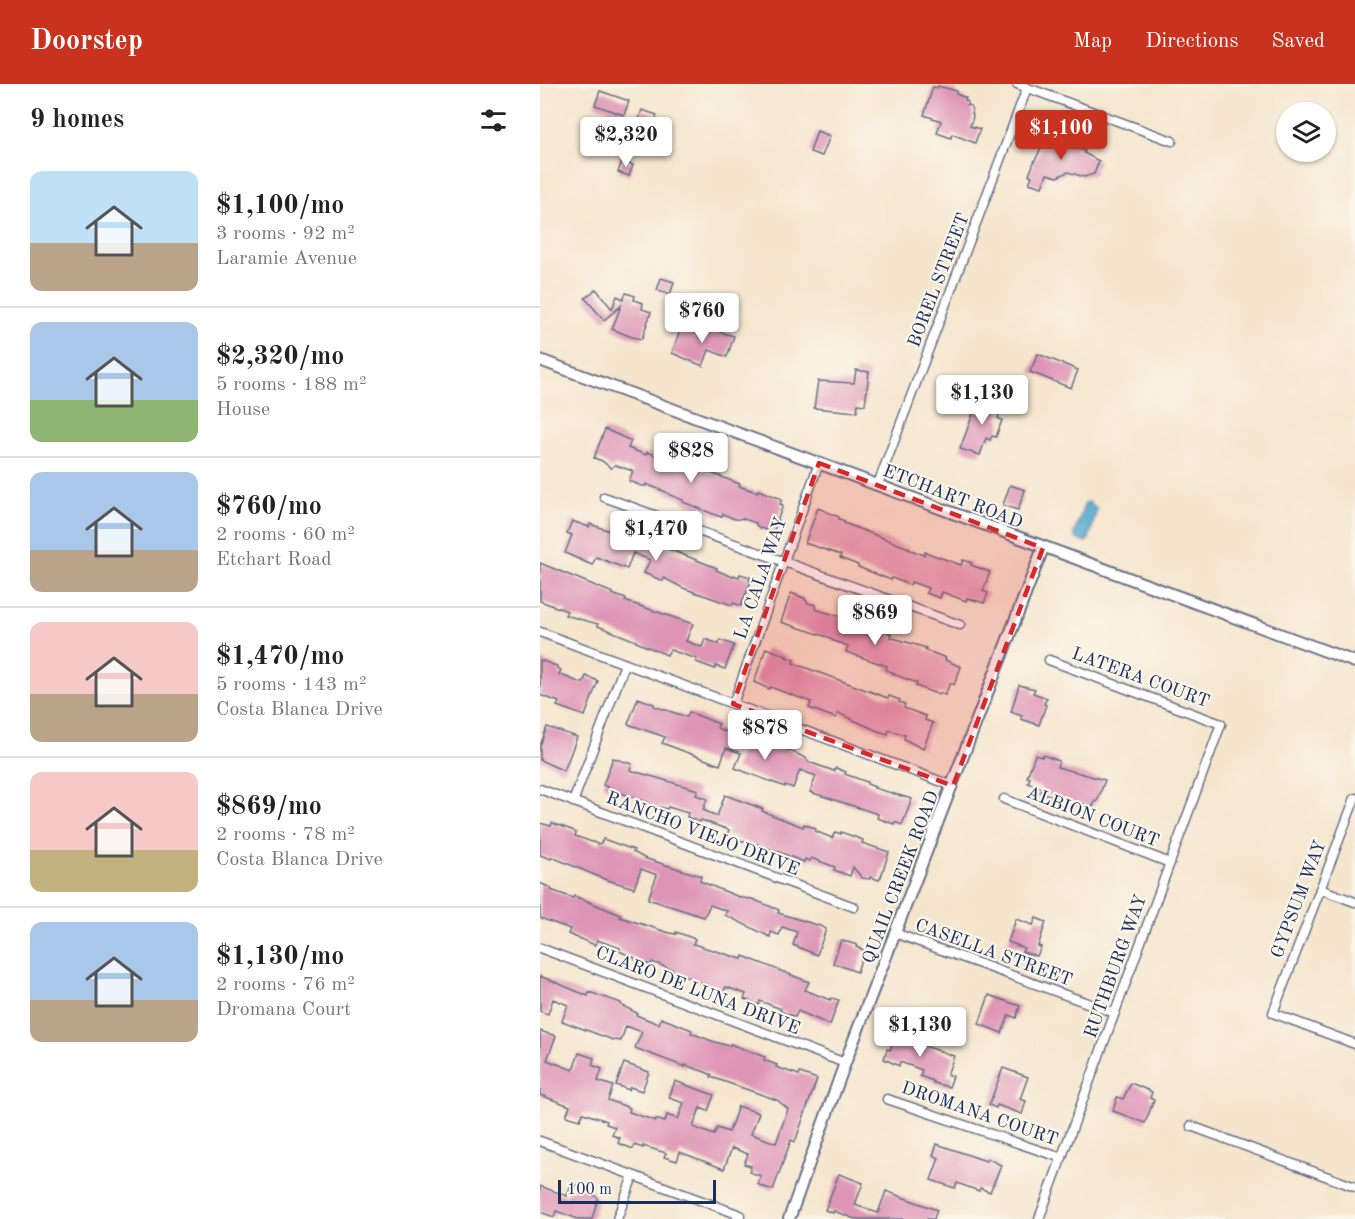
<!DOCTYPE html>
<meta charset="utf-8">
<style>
:root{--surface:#fff;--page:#f6f6f6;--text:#222;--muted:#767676;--line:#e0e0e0;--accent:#c8321e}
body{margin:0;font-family:"Old Standard TT",serif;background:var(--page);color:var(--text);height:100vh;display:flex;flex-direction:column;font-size:22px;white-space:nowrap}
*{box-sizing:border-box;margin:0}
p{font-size:20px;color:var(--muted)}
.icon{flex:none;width:33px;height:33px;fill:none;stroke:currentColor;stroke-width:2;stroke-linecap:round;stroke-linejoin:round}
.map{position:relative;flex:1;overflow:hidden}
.drawer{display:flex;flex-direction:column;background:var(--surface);width:540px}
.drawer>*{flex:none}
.fabs{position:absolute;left:736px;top:18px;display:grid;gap:12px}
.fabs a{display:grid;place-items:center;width:60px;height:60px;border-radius:50%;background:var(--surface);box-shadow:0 2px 4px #0004;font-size:30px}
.scale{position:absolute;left:18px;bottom:15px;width:158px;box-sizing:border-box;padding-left:6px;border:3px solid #1b2f5e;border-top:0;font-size:16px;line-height:21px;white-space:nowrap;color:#1b2f5e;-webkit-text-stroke:4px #fbf7ec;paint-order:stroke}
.price{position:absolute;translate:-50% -51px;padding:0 14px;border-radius:6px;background:#fff;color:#222;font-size:20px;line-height:39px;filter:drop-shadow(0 2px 3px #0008)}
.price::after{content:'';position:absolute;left:50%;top:36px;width:18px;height:14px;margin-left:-9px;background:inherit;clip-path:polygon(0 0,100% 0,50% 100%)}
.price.on{background:var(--accent);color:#fff}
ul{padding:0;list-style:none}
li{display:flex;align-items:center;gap:18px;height:150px;padding:0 30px}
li+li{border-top:2px solid var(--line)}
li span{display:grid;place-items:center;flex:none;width:168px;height:120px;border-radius:12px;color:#555}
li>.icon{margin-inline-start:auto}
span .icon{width:72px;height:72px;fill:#fffc;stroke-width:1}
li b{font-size:26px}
h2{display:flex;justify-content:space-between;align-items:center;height:72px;padding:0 30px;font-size:26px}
header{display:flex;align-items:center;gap:36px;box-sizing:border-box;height:84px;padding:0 30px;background:var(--accent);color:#fff}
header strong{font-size:28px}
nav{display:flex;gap:33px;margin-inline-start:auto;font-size:21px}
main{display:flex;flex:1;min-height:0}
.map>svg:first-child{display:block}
.water{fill:#51a8ce;stroke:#366c96;stroke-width:1.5}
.building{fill:#de94b5}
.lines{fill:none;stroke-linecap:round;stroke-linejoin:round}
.minor-casing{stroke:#676f85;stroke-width:11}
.tertiary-casing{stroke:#676f85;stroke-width:14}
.minor{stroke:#fff;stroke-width:8}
.tertiary{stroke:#fff;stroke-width:10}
.marked{fill:#d62828;fill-opacity:0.2;stroke:#d62828;stroke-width:4.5;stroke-dasharray:12 8;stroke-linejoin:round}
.labels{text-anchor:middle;stroke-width:4.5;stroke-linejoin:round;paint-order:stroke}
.street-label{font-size:18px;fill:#1b2f5e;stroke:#fbf7ec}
</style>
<header>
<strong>Doorstep</strong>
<nav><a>Map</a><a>Directions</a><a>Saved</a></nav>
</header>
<main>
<section class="drawer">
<h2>9 homes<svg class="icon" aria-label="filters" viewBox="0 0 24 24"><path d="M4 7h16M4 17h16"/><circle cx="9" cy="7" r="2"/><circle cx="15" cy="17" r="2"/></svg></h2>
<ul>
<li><span style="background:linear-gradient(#bfe0f5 60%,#b9a48a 0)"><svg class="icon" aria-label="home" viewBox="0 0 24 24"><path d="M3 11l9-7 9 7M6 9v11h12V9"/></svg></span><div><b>$1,100/mo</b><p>3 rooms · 92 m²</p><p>Laramie Avenue</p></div></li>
<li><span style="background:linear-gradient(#a9c7e8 65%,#8fb573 0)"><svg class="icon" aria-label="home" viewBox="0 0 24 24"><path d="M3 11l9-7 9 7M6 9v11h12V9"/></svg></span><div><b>$2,320/mo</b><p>5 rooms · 188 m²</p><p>House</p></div></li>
<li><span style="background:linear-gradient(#a9c7e8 65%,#b9a48a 0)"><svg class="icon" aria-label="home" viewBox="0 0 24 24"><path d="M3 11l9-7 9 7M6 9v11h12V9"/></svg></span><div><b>$760/mo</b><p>2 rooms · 60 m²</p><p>Etchart Road</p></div></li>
<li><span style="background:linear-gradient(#f6c9c9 60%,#b9a48a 0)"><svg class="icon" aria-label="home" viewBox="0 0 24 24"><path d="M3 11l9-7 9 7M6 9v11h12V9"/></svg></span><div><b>$1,470/mo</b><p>5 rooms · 143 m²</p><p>Costa Blanca Drive</p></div></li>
<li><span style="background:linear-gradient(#f6c9c9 65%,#c2b280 0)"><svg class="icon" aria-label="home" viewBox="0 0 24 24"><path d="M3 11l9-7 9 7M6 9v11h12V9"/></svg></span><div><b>$869/mo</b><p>2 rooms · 78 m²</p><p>Costa Blanca Drive</p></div></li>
<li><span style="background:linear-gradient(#a9c7e8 65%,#b9a48a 0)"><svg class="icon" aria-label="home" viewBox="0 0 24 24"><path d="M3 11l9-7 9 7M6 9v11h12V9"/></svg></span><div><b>$1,130/mo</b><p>2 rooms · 76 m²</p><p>Dromana Court</p></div></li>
</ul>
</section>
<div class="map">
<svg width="815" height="1135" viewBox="0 0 815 1135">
<rect width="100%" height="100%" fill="#fbf7ec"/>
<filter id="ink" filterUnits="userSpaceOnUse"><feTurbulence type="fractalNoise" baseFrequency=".0167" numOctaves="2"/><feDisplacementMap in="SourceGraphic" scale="12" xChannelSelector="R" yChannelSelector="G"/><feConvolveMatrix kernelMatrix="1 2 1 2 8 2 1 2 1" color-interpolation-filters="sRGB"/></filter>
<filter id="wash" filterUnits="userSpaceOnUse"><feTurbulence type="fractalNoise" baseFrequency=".008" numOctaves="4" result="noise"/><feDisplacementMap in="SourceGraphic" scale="24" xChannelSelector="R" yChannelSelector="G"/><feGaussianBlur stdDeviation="1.35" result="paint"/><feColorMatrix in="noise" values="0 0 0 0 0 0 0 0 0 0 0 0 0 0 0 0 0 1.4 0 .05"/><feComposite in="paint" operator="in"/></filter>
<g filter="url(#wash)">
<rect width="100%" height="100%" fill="#f5e5cd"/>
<path class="water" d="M549,418l8,7 -8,30 -4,3 -9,-3 -2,-5 11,-31z"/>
<g id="blocks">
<g class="building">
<path d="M398,2l19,5 -1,3 10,4 -1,2 3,2 -1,3 4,1 2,11 -3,9 10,3 -5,14 -23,-9 -1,4 -14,-5 4,-12 -17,-6 9,-28 4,1z"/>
<path d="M60,7l29,10 -5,14 -29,-10z"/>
<path d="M102,26l15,5 -6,19 -15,-6z"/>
<path d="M277,47l13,5 -8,20 -12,-4z"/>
<path d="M517,50l8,3 -1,3 11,4 -2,4 12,3 -1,2 15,8 -5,13 -10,3 -16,-5 -11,5 -10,-3 -5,13 -13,-4 3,-7 -3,-1 5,-13 9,-17 2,1 3,-9 6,3z"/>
<path d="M82,77l11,4 -4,11 -11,-4z"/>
<path d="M121,194l13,4 -4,13 -13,-5z"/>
<path d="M56,205l16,20 5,-13 6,3 3,-6 9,3 -1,4 9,3 -1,6 9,3 -9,27 -10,-2 -20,-8 9,-23 -17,14 -19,-22z"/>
<path d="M166,239l15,6 -1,3 14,4 -7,21 -18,-7 -6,16 -31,-13 9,-26 21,7z"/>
<path d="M498,270l40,16 -7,18 -41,-16z"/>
<path d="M316,286l13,2 -4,33 -7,-1 -1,8 -43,-4 4,-27 36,2z"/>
<path d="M436,313l26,9 -4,12 4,2 -6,17 -4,-1 -2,4 -4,-2 -6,17 -20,-6 14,-38h-2z"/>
<path d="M65,345l26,12 -3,7 18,7 1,-3 19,7 -1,4 15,6 2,-5 7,2 1,-1 50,19 -1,2 18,6 1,-2 24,9 -2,5 3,1 -9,25 -2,2 -12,-4 -4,-3v-2l-15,-5 -1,1h-5l-12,-5 -2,3 -38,-15v-2l-13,-5 -4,-3 -20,-8v2h-4l-13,-5 4,-10 -18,-6 -4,3 -9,-7 -8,-3z"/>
<path d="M470,401l15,5 -7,20 -15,-5z"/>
<path d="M278,424l21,9v2l6,2 -1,2 65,25 -1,1 16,6 1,-3 36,13 2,-5 9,3 -1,2 19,7 -7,19 5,2 -4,10 -17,-5 -1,3 -24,-9 -2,6 -14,-5 2,-5 -17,-6 -1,3 -18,-7 -1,2 -33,-13v-2l-18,-7 1,-3 -36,-12z"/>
<path d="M32,437l17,6 1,-3 20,7 2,-4 105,41 -1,2 17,7 1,-2 5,2 1,-3 10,3 -1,3 2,1 -10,25 -8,-3 -1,2 -49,-17 -19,-10 -1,3 -19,-8 6,-13 -17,-7 -6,16 -31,-12 -4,8 -27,-12 7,-18 -5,-2z"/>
<path d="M0,479l73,30 -1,1 14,5 -1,2 68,23 -7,17 16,6 3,-8 14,5 1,-4 14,5 -9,24 -9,-3 -1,3 -19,-7 1,-3 -27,-9 -3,5 -31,-13v-1l-38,-15v-2l-33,-9 2,-4 -27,-10z"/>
<path d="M251,509l13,5 4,5 8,2 -1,4 43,13 1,-4 6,2 21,11 5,3 -1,3 36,11 -1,2 21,8 -1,2 16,7 -7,18 -4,-2 -5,12 -5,-2 -1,2 -23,-9 1,-3 -24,-9 1,-1 -8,-3 1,-4 -41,-14 2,-6 -17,-6v-2l-50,-16z"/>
<path d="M226,564l21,8 -1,1 8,3 -1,3 95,35 1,-2 11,4 -1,2 6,2 -1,4 22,8 -1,4 8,3 -10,26 -19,-10 1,-4 -16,-5 -1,4 -10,-3 -40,-18 -2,5 -27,-10 2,-6 -41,-15 -1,2 -15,-7z"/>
<path d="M0,576l17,6v2l4,2 -2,4 22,9h2l3,-7 12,5 -13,35 -28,-10 2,-4 -19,-7z"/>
<path d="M479,601l16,4 -2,4 14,5 -3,6 2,1 -7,20 -18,-6 1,-3 -11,-4z"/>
<path d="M98,614l16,6v2l33,11 2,-5 30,12 -2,4 15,7 26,10h3l2,-5 21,8 22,10 3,4 25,9 2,-3 10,4 -1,2 22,8v2l8,3 -1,1 38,11 -10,26 -7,-3 -1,2 -17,-6 1,-4 -68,-22 6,-16 -16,-6 -7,18 -8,-3v2l-50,-19 6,-15 -15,-5 -6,17 -58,-22 3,-6 -37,-13z"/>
<path d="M7,643l30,10 -13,34 -24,-11v-14z"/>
<path d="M495,671l7,2 1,-2 16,6 -2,6 48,13 -8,22 -2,-1 -2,6 -14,-5 -1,3 -38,-13 2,-4 -14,-5 2,-5 -3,-1z"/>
<path d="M73,674l19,6 -2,6 68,20 -2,5 11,4 -4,11 14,6 8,-21 38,14 -1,2 41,16 1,-3 12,5 -1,2 17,7 3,-6 6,2v-2l22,8 -1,3 27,9 -8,25 -2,3 -9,-3v2l-8,-1 -9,-11 -3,9 -16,-6 1,-3 -24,-9 -1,3 -5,-2 -1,3 -46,-18 -1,3 -30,-12 2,-5 -28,-10 -1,2 -13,-5 1,-4 -20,-6 -1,2 -7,-2 -4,4 -2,-5 -6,-2v-2l-36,-12v-1l-9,-4z"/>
<path d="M0,739l11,3 1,-3 20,7 4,3 -1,3 23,8 3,-1 2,-4 31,11 -1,2 11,6 57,18 -1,5 19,8 23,9 10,1 27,11 -1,3 42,13 6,3 -9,26 -24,-10 4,-13 -15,-5 -3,8 -8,-3 -1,5 -45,-22 2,-4 -17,-6 -6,12 -56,-18 9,-24 -16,-6 -7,19 -30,-9 -52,-22 -1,2 -11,-4z"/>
<path d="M0,799l11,5v2l22,8 1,-2 47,19 -1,2 50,16 6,1v-2l19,7 -2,5 49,15 1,-3 66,26 -4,8 25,10 1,-2 8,2 -9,25 -32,-14 -3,6 -15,-6 1,-2 -21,-8 -1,4 -15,-6 2,-5 -20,-7 -3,6 -52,-24 -19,-7 -1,3 -16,-5v-2l-16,-7 1,-3 -23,-8 -2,5 -27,-11 2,-5 -30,-11z"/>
<path d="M496,834l10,4 -8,24 3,1 -4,9 -15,-4 2,-4 -16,-6 8,-23 17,6z"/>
<path d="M301,856l16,5 -1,2 8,3 -7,22 -24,-9z"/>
<path d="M0,892l48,20 1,-4 32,11v2l16,8 -1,2 23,9 2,-6 31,12 -1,3 21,8 17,5 1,-2 35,13 -1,3 13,5 -1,2 23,8 1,-2 17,6 -22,63 -4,-2 -18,50 -12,-4 -3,-2 3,-8 -12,-4 2,-6 -7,-2 4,-10 -16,-6 -8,21 -44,-17 -3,9 -13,-4 2,-4 -23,-7v2l-9,-3 -1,4 -15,-6 2,-5 -8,-3 3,-8 -9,-3 1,-3 -24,-8 -3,7 -14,-4 4,-10 -30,-11v-64l16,5 -9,24 26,10 6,-17 15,5 -2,7 10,4 -4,12 15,5 -5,14 22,8 -1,4 27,9v-2l9,3 2,-7 11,4 6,-16 -15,-5 6,-17 39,14 -6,16 -8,-3 -7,19 21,8 3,-7 12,4 9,-26 21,7 -8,21 25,9 12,-34 -11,-9 -66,-23 1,-2 -7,-3 -20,-7v2l-50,-19 7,-16 -16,-6 -5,15 -8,-1 -51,-19 6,-16 -15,-6 -5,15 -8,-3z"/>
<path d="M449,911l31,11 -4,12 -7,-3 -7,18 -23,-9z"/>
<path d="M359,942l12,5 -2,5 15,5 -2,4 32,11 -7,19 6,1 -4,11 -16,-4v-2l-13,-5 2,-6 -22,-8 -1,4 -15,-7 3,-10 3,1z"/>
<path d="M84,979l25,9 -7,19 -12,-4 -1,3 -13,-5z"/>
<path d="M463,984l25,9 -8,22 6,2 -4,13 -25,-9 -1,3 -7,-3z"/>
<path d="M591,999l21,9 -2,6 4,2 -9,23 -32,-12 4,-14 6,2z"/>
<path d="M397,1060l49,17 1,-3 14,7 -11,27 -10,-4 -1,3 -22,-8 -2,5 -24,-8 8,-22 -6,-3z"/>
<path d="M299,1090l24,9 -8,22 23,8 8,-22 51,19 -3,9h-79l-21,-8 -1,2 -8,-3z"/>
<path d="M36,1101l17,6 -1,3 6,4 -6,21h-14l-22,-8 -2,6 -14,-5v-26l27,10 3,-8 4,2z"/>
</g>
</g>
</g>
<g filter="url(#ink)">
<use href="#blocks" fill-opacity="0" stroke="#676f85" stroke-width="1.5"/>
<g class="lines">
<g class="minor-casing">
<g id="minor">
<path d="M477,0l155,57"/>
<path d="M338,400l149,-396"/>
<path d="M64,413l356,128"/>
<path d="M0,548l413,154"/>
<path d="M193,620l86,-241"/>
<path d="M0,705l314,118"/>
<path d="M815,714l-82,215 82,31"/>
<path d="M464,715l166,64"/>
<path d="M33,718l52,-138"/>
<path d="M780,805l35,13"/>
<path d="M355,849l220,80"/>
<path d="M0,864l305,115"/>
<path d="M347,1015l175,59"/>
<path d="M651,1042l164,61"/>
<path d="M0,1057l200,74"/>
<path d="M77,1135l16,-43"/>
<path d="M499,1135l182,-495 -172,-64"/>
</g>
</g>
<g class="tertiary-casing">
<g id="tertiary">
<path d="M0,276l815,302"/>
<path d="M249,1135l56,-156 198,-515"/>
</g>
</g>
<use href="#minor" class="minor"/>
<use href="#tertiary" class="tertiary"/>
</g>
</g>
<path class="marked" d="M279,379l224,85 -90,238 -220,-82z"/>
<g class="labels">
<g class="street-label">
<text transform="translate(398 196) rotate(-69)" y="6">BOREL STREET</text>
<text transform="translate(413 412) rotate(21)" y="6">ETCHART ROAD</text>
<text transform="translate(220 494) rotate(-71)" y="6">LA CALA WAY</text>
<text transform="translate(601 593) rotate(20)" y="6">LATERA COURT</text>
<text transform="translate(553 732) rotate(21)" y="6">ALBION COURT</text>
<text transform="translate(163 749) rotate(21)" y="6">RANCHO VIEJO DRIVE</text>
<text transform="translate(360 793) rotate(-69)" y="6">QUAIL CREEK ROAD</text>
<text transform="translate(758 815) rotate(-69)" y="6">GYPSUM WAY</text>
<text transform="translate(454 868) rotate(20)" y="6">CASELLA STREET</text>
<text transform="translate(575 882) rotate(-70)" y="6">RUTHBURG WAY</text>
<text transform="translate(158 906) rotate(21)" y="6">CLARO DE LUNA DRIVE</text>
<text transform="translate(440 1029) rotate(19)" y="6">DROMANA COURT</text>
</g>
</g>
</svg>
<div class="fabs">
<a><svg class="icon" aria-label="layers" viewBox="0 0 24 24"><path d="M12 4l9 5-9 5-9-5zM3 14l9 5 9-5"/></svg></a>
</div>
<div class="scale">100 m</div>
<b class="price on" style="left:521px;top:77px">$1,100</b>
<b class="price" style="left:86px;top:84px">$2,320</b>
<b class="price" style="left:162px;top:260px">$760</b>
<b class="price" style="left:442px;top:342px">$1,130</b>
<b class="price" style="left:151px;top:400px">$828</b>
<b class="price" style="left:116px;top:478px">$1,470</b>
<b class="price" style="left:335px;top:562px">$869</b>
<b class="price" style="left:225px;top:677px">$878</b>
<b class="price" style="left:380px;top:974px">$1,130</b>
</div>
</main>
